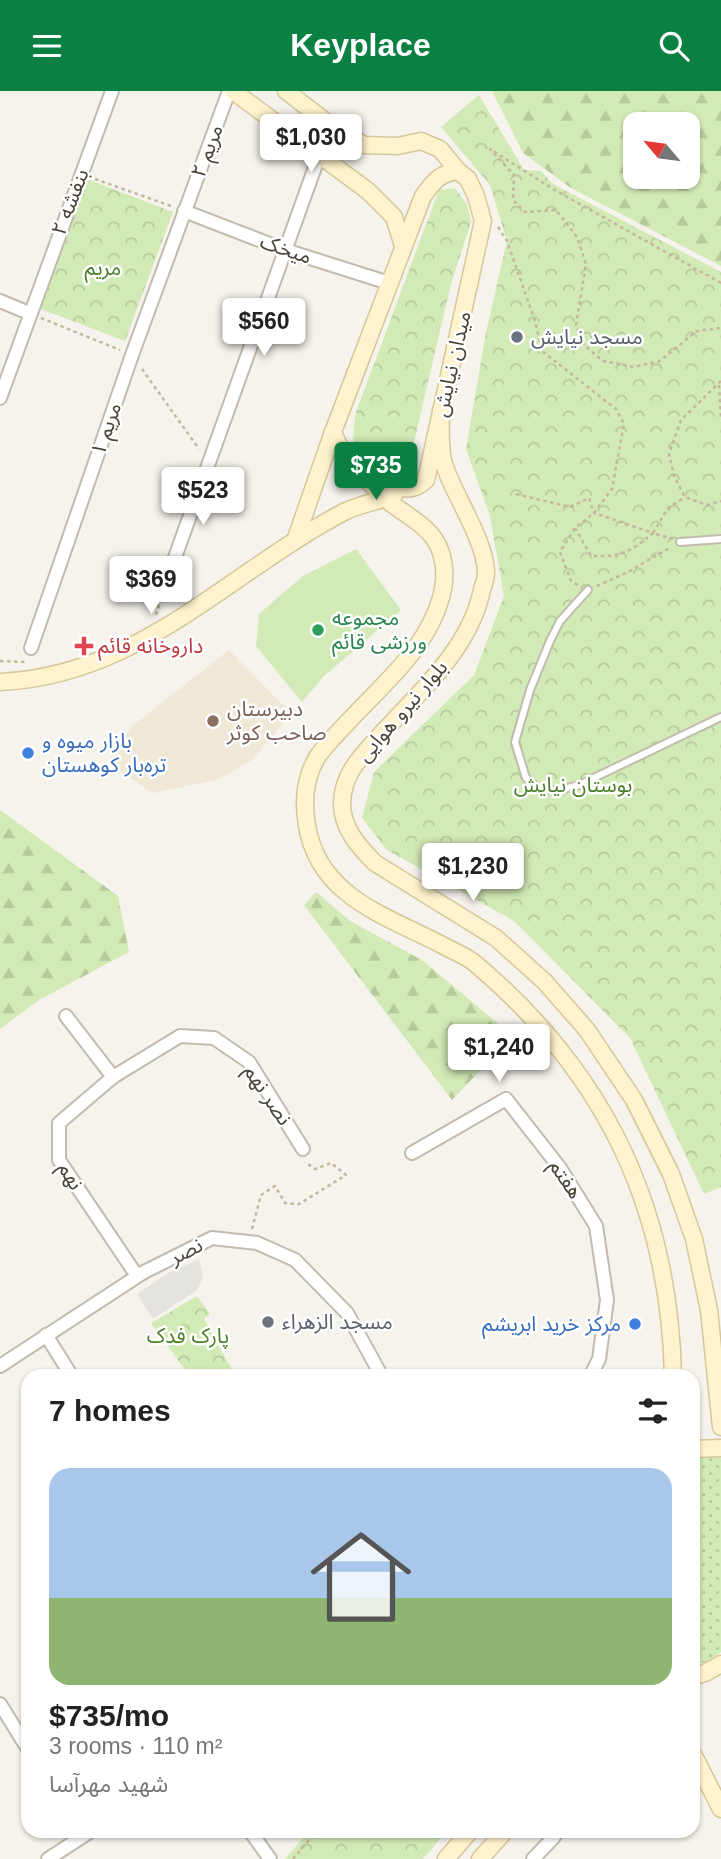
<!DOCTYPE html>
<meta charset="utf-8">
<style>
:root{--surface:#fff;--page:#f6f6f6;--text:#222;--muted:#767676;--line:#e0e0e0;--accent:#0b8043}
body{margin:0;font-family:Arial,"Noto Sans Arabic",sans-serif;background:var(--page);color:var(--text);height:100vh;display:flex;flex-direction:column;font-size:26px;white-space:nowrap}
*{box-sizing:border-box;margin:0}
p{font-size:23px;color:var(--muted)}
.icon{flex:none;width:38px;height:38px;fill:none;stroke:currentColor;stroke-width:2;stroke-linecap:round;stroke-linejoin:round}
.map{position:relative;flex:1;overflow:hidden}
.details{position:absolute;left:21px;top:1278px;width:679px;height:469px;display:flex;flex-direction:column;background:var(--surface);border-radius:21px;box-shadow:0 2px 5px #0004}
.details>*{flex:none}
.needle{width:46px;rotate:299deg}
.tools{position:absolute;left:623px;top:21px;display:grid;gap:14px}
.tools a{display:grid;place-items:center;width:77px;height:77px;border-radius:14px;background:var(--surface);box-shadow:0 2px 5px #0004;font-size:35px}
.price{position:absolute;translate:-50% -60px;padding:0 16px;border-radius:7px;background:#fff;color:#222;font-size:23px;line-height:46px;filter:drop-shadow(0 2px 4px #0008)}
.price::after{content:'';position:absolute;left:50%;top:42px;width:21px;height:16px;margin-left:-10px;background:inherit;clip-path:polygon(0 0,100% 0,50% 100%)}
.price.active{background:var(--accent);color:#fff}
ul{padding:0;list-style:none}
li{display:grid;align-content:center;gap:14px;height:371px;padding:0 28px}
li+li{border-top:2px solid var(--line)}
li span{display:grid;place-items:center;height:217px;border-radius:21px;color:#555}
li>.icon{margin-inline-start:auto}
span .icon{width:126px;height:126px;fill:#fffc;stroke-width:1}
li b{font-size:30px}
h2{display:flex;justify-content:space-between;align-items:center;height:84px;padding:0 28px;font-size:30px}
header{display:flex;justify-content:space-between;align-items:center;height:91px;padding:0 28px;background:var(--accent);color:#fff;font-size:32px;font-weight:800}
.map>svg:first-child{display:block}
.education{fill:#efe8d6}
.forest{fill:url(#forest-firs);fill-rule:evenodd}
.park{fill:url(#park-crowns)}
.garden{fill:url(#garden-dots)}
.pitch{fill:#d2eab5}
.parking{fill:#e5e3e0}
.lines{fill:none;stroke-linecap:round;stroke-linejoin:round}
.service-casing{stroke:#c2bbae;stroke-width:10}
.minor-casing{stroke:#c2bbae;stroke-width:16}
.secondary-casing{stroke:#d6c79b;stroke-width:19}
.path{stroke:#c4b79f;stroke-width:2.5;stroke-dasharray:3.5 3.5;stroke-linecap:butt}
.service{stroke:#fff;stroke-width:6}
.minor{stroke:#fff;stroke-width:12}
.secondary{stroke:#fff3cd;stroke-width:16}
.worship-dot{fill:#6b7280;stroke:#fff;stroke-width:2.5}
.leisure-dot{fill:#2e9e5b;stroke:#fff;stroke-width:2.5}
.health-dot{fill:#e0444e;stroke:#fff;stroke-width:2.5}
.education-dot{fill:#8d6e63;stroke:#fff;stroke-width:2.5}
.shop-dot{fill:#3f7fe0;stroke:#fff;stroke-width:2.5}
.labels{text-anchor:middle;stroke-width:5;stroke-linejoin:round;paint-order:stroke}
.street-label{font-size:21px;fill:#4b4439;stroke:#fff}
.park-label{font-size:21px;fill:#4a7f2a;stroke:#fff}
.worship-label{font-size:21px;fill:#5b616d;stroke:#fff;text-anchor:start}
.leisure-label{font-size:21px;fill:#27864d;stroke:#fff;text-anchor:start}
.health-label{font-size:21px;fill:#be3a42;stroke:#fff;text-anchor:start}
.education-label{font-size:21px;fill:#785e54;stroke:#fff;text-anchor:start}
.shop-label{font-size:21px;fill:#366cbe;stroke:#fff;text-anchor:start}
</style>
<header><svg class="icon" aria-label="menu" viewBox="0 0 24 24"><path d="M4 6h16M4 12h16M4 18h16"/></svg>Keyplace<svg class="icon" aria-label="search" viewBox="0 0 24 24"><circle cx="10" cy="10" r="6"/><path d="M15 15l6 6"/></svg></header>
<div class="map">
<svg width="721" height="1768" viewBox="0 0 721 1768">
<defs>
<pattern id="forest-firs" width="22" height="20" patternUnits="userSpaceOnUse" patternTransform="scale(1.75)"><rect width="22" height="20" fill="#d2eab5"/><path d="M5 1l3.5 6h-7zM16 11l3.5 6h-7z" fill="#b6ca9c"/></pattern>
<pattern id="park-crowns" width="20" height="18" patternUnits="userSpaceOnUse" patternTransform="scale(1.75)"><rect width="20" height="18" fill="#d2eab5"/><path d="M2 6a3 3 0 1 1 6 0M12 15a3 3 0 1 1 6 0" fill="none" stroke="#b6ca9c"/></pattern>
<pattern id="garden-dots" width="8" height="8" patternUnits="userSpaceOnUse" patternTransform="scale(1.75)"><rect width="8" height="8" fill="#d2eab5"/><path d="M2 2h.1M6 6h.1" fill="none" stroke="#b6ca9c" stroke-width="1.8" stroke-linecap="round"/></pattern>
</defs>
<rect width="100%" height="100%" fill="#f6f3ec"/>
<path class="education" d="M229,559l63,64 -40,46 -35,20 -64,13 -46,-30 24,-36z"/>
<g class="forest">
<path d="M492,0h229v175l-150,-78 -48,-35zM635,33h53v53h-53z"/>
<path d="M0,719l118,86 11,56 -90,48 -39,29z"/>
<path d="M316,801l34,29 72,39 91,76 -61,64 -148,-195z"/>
</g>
<g class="park">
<path d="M479,4l45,75 17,1 12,13 168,88v915l-17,7 -74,-156 -116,-117 -127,-71 -25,-32 12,-46 100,-97 30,-79 -14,-80 -24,-67 20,-117 21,-91 -17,-56 -49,-58z"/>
<path d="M87,88l86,33 -48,129 -87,-33z"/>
<path d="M455,97l12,17 4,17 -20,62 -45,192c-45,-13 -59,-12 -50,-64l83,-222z"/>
<path d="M197,1205l13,18 -6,5 31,56h-46l-38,-52z"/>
<path d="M309,1740h138l-24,28h-138z"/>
</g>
<path class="garden" d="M721,1365v196l-13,9 -15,5v-209z"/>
<path class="pitch" d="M356,458l45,61 -77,66 -22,26 -46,-56 3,-32 44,-38z"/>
<path class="parking" d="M199,1168l4,18 -6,13 -44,29 -16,-25 33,-22z"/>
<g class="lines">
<g class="service-casing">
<g id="service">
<path d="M680,451l41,-3"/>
<path d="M588,499l-28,31 -10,20 -20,49 -15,52 11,36 11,9 19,4 23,-6 142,-68"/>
</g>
</g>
<g class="minor-casing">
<g id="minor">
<path d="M184,120l101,39 104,33"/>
<path d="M0,210l29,12"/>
<path d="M0,307l112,-307"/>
<path d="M164,497l155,-432"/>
<path d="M31,557l101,-293 97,-264"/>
<path d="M66,925l47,61 -54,46v37l78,116"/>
<path d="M113,986l67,-41 34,2 35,24 54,87"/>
<path d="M412,1062l94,-54 54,69 36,58 11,74 -8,59 -8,16"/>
<path d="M46,1244l25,40"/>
<path d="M0,1275l144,-94 68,-34 45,5 38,17 52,53 34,62"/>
<path d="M0,1613l28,45"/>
<path d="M250,1740l20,28"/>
<path d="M48,1768l43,-28"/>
<path d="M533,1768l21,-22"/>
</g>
</g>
<g class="secondary-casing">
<g id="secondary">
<path d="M233,0l135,100 26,26 9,29"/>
<path d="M286,0l43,33 35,21 34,1 23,-5 19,8 18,22 10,8 8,17 7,25 -57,259c-10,9 -17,10 -30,7 -40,-8 -48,-19 -63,-55l90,-236c11,-15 17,-23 35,-25"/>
<path d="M441,319c0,17 -2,38 3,54 10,32 42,77 42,109 0,7 -4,15 -5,21 -13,55 -60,97 -98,138 -19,21 -41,41 -41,72 0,24 17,43 33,59l121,75 48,43 43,49 47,70 37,74 23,65 15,71 12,117"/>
<path d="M367,389c7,7 13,14 20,20 15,13 37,23 48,40 9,14 11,33 8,49 -11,56 -61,96 -98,136 -9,10 -22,22 -29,34 -11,20 -13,44 -9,66 11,72 80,91 137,121 11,6 25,11 34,20 128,109 191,242 195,409"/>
<path d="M295,450l38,-109"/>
<path d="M0,591c139,-6 228,-109 344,-170 15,-8 34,-10 50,-17"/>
<path d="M693,1358l28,-1"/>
<path d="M693,1586l12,-4 16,-9"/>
<path d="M693,1663l28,55"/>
<path d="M446,1768l24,-28"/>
<path d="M480,1768l25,-28"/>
</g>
</g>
<g class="path">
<path d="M95,88l76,27"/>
<path d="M498,136l9,14 28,80 7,30 74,58 8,15 -12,65 -18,24 -19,15 -15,24 11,29 7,4"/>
<path d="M721,192l-168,-94 -63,-40 24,26 -1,25 12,12 31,-2 21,27 9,27 -10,61 8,20 19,16 31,6 26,-6 37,-30 24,-3"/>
<path d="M41,227l79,32"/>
<path d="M142,278l57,80"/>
<path d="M721,290l-40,39 -12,34 5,22 11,21 22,8 14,-4"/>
<path d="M719,294l2,32"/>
<path d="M516,403l54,13 19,-9 5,15 59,20c-22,19 -32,24 -62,23l-16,-28"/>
<path d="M673,448l-20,-6 15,-25 17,-11"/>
<path d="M597,495l31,-14 43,-25"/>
<path d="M156,524l5,-17"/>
<path d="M0,570l26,1"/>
<path d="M252,1138l9,-34 14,-9 10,17 14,1 47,-29 -15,-12 -16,6 -10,-7"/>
<path d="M293,1768l24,-28"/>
</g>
<use href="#service" class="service"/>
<use href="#minor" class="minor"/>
<use href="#secondary" class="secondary"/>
</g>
<g class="worship-dot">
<circle cx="517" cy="246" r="7"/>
<circle cx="268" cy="1231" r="7"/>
</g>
<circle class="leisure-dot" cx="318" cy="539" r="7"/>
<path class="health-dot" d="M80.5 544.5h7v7h7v7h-7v7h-7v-7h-7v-7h7z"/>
<circle class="education-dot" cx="213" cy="630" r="7"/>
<g class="shop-dot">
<circle cx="28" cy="662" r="7"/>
<circle cx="635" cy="1233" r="7"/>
</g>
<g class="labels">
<g class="street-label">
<text transform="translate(207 60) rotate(-69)" y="7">مریم ۲</text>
<text transform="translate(70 111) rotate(-69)" y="7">بنفشه ۲</text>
<text transform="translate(286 158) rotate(19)" y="7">میخک</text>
<text transform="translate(452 273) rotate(-77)" y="7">میدان نیایش</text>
<text transform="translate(106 338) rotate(-71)" y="7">مریم ۱</text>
<text transform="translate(402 620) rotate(-49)" y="7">بلوار نیرو هوایی</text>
<text transform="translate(268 1004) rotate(56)" y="7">نصر نهم</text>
<text transform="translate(71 1085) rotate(59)" y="7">نهم</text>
<text transform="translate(566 1088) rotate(56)" y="7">هفتم</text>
<text transform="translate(186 1160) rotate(-27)" y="7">نصر</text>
</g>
<g class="park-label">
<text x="103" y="184">مریم</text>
<text x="573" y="701">بوستان نیایش</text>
<text x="188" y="1252">پارک فدک</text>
</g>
<g class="worship-label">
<text x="531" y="253">مسجد نیایش</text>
<text x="282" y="1238">مسجد الزهراء</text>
</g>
<g class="leisure-label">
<text x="332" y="534">مجموعه<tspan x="332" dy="24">ورزشی قائم</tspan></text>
</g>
<g class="health-label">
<text x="98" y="562">داروخانه قائم</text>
</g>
<g class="education-label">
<text x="227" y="625">دبيرستان<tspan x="227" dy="24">صاحب كوثر</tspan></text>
</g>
<g class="shop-label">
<text x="42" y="657">بازار میوه و<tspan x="42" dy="24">تره‌بار کوهستان</tspan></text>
<text x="621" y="1240" text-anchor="end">مرکز خرید ابریشم</text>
</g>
</g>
</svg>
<div class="tools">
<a><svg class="needle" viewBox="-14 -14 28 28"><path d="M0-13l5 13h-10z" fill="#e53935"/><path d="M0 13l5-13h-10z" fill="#767676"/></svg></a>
</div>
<b class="price" style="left:311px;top:83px">$1,030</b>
<b class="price" style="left:264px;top:267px">$560</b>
<b class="price active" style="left:376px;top:411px">$735</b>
<b class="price" style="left:203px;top:436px">$523</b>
<b class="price" style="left:151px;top:525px">$369</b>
<b class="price" style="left:473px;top:812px">$1,230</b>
<b class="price" style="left:499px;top:993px">$1,240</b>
<section class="details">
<h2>7 homes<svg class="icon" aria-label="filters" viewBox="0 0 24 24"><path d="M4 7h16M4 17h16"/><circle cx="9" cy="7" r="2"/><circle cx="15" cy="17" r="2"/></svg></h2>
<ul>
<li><span style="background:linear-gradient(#a9c7e8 60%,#8fb573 0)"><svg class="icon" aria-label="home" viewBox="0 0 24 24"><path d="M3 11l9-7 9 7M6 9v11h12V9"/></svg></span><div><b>$735/mo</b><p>3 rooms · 110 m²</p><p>شهید مهرآسا</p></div></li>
</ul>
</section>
</div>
